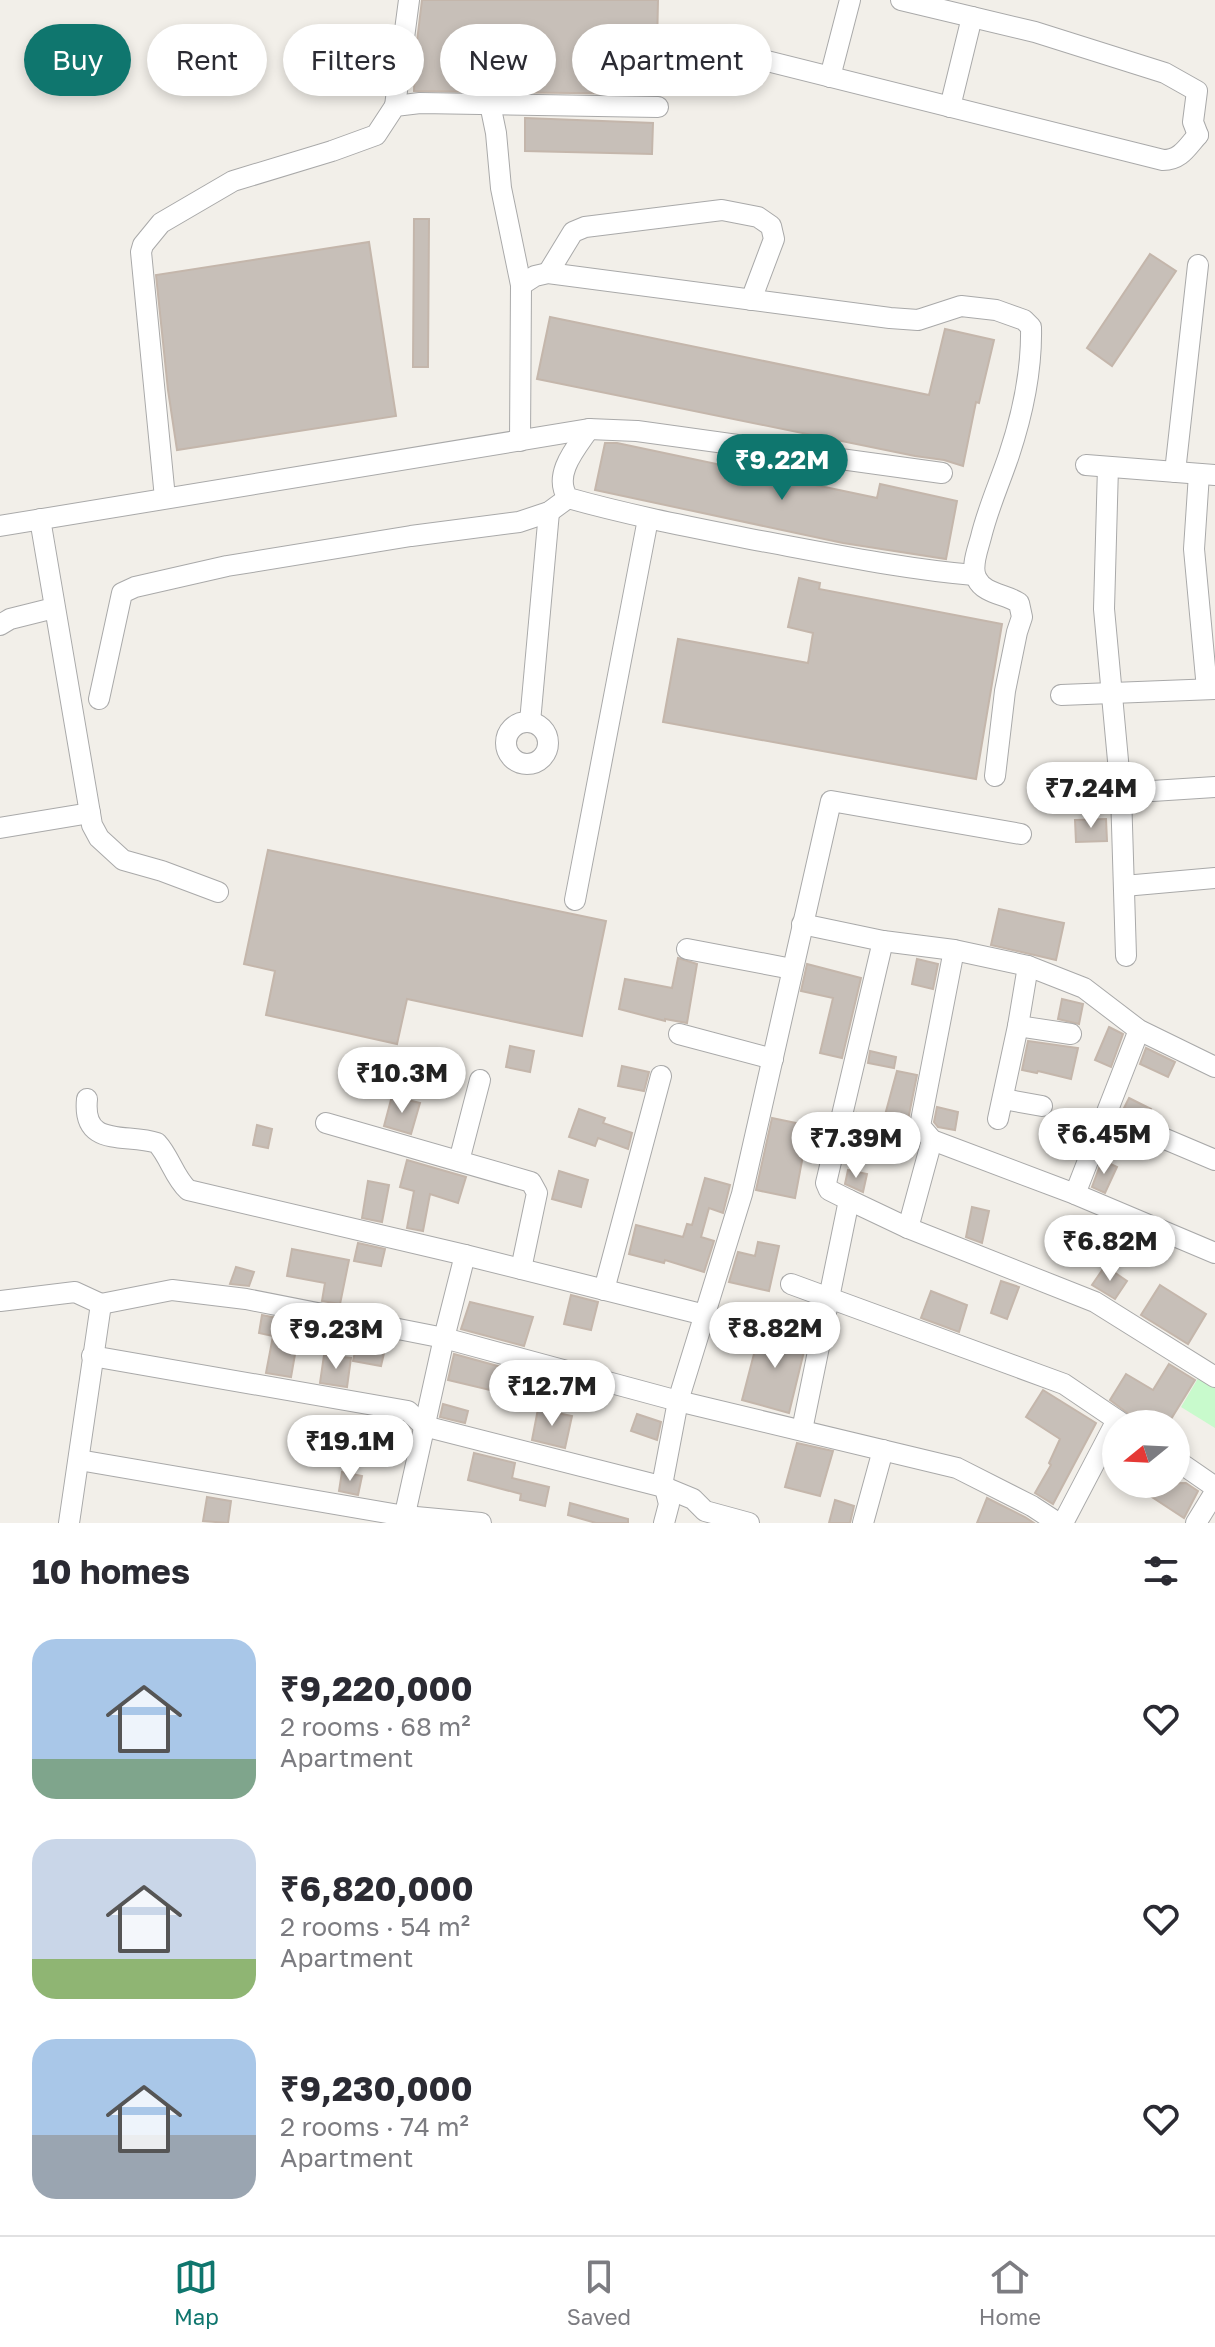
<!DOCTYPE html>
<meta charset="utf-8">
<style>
:root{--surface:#fff;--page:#f7f7f7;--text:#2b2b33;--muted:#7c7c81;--line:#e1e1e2;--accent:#0f766e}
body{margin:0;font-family:"Golos Text",sans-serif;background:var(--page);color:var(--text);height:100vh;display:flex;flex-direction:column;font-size:30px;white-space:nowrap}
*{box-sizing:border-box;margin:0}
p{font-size:26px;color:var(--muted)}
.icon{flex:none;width:44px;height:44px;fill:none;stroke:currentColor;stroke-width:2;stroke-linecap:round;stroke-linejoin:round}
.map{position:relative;height:1523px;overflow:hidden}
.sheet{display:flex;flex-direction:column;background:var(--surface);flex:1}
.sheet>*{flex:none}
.banner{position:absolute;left:24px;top:24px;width:800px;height:72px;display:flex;gap:16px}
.needle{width:52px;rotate:252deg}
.controls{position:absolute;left:1102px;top:1410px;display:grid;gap:16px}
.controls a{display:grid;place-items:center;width:88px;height:88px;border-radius:50%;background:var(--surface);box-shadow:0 4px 12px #0003;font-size:40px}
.price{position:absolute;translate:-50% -68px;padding:0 18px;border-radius:28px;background:#fff;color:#222;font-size:26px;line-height:52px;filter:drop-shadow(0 2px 4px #0008)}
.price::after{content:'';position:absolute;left:50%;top:48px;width:24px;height:18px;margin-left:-12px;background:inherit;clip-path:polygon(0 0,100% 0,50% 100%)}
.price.active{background:var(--accent);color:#fff}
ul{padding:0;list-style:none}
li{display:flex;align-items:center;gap:24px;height:200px;padding:0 32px}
li span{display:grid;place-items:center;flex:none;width:224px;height:160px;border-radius:24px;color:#555}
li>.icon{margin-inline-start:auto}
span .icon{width:96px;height:96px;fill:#fffc;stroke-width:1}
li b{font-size:34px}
h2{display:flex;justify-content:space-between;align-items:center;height:96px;padding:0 32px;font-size:34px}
.tag{padding:0 28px;border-radius:36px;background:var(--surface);box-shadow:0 4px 12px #0003;font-size:28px;line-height:72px}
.tag.active{background:var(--accent);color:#fff}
.menu{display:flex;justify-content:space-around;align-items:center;height:112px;border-top:2px solid var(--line);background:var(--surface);font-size:22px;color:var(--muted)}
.menu a{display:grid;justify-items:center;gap:4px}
.menu .active{color:var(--accent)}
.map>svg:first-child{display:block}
.park{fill:#c8facc}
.building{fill:#c7bfb8;stroke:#c4b6ab;stroke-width:2}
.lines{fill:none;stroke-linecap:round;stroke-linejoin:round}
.minor-casing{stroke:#a9a9a9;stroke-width:22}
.minor{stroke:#fff;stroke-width:20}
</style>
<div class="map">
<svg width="1215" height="1523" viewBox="0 0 1215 1523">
<rect width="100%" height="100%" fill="#f2efe9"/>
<path class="park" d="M1200,1375l15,9v44l-34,-21z"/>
<g class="building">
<path d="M422,0h236l-2,94 -242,-3 1,-33z"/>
<path d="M525,118l128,5 -1,31 -127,-3z"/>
<path d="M414,219h15l-1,148h-15z"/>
<path d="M369,242l27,174 -219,34 -9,-60 -12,-115z"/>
<path d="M1150,254l26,17 -64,95 -25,-18z"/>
<path d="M550,317l379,78 16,-66 49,11 -15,63 -3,-1 -13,64 -19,-6 -29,-4 -378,-77z"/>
<path d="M605,443h12l260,55 3,-14 77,17 -11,58 -103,-16 -248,-53z"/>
<path d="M799,578l21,5 -1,6 183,35 -26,155 -313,-57 15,-83 130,24 5,-30 -25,-6z"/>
<path d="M1106,819l1,22 -31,1 -1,-22z"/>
<path d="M268,850l338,71 -24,115 -175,-37 -10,45 -131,-29 9,-44 -31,-7z"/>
<path d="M999,909l65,14 -8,37 -65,-15z"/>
<path d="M678,958l19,6 -10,59 -22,-4v2l-46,-12 6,-30 47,9z"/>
<path d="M917,959l21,5 -5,25 -21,-5z"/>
<path d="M807,964l54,14 -19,80 -22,-5 13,-55 -32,-7z"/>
<path d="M1062,999l21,5 -4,20 -21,-5z"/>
<path d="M1109,1027l14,7 -12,33 -16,-7z"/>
<path d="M1028,1041l50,7 -7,31 -33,-8 -1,2 -15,-3z"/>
<path d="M510,1046l24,5 -4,21 -24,-5z"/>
<path d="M1146,1048l29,14 -7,15 -28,-13z"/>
<path d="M870,1051l26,6 -2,11 -26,-5z"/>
<path d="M622,1066l27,6 -5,19 -26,-5z"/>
<path d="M897,1071l20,4 -9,45 -23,-5z"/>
<path d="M392,1096l28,7 -9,31 -27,-8z"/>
<path d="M1129,1098l22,11 -4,8 -23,-9z"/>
<path d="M937,1107l21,5 -3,18 -17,-3 -4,-5z"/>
<path d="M579,1109l26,9 -2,5 29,10 -4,16 -30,-11 -3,8 -26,-9z"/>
<path d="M1079,1111l12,6 -13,33 -14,-7z"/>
<path d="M857,1113l37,9 -5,22 -37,-8z"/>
<path d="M772,1118l53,11 -5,24 -16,-3 -9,48 -39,-8z"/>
<path d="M257,1125l15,4 -4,19 -15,-3z"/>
<path d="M407,1160l59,17 -8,26 -28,-9 -7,37 -16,-3 7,-37 -14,-4z"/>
<path d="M1102,1160l15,7 -12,26 -13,-6z"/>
<path d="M848,1170l19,4 -4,18 -18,-8z"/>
<path d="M559,1171l29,9 -7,27 -29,-8z"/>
<path d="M705,1178l25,7 -7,28 -14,-5 -8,29 13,4 -10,31 -39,-12 -1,3 -35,-9 7,-29 47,12 4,-13 5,1z"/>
<path d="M368,1181l21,4 -7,37 -20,-4z"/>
<path d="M972,1207l17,4 -7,32 -16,-6z"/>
<path d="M758,1242l21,4 -10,45 -40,-9 9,-30 17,4z"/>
<path d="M358,1243l27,6 -4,17 -27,-5z"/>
<path d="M292,1249l57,11 -9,44 -18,-3 3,-18 -38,-7z"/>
<path d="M1105,1266l22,15 -12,18 -23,-14z"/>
<path d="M236,1267l18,5 -5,14 -19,-2z"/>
<path d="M1001,1281l18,6 -12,32 -16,-6z"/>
<path d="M1160,1285l46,29 -18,30 -47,-29z"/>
<path d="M931,1291l36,14 -8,27 -38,-14z"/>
<path d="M571,1295l27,7 -7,28 -27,-6z"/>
<path d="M470,1302l63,15 -9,29 -63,-17z"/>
<path d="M262,1315l69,14 -4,20 -30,-6 -6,34 -25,-4 7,-37 -14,-3z"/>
<path d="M761,1327l46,12 -18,74 -47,-13z"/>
<path d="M359,1335l28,5 -6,26 -28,-5z"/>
<path d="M454,1354l80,22 -6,23 -80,-19z"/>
<path d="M324,1355l27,3 -4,29 -27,-4z"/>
<path d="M1169,1364l26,16 -27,44h-26l-32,-24 16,-26 27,16z"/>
<path d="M1043,1390l53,33 -43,81 -18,-11 16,-28 -2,-2 11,-24 -34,-22z"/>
<path d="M443,1404l25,7 -3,12 -25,-6z"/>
<path d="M538,1409l34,7 -7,32 -33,-8z"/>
<path d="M637,1414l24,8 -4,18 -26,-9z"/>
<path d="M372,1418l30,5 -2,17 -31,-6z"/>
<path d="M797,1443l36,8 -13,45 -35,-9z"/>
<path d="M474,1453l41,10 -3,15 37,9 -4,19 -25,-6 1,-6 -53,-14z"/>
<path d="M342,1472l20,4 -4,19 -19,-4z"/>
<path d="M1186,1483l12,8 -14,27 -52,-34z"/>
<path d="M207,1497l24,4 -3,22 -25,-2z"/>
<path d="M987,1498l38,19 9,6h-57z"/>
<path d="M835,1500l19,6 -4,17h-21z"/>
<path d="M570,1503l58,16v4h-32l-28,-8z"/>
</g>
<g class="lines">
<g class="minor-casing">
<g id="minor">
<path d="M901,0l134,32 130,41 32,18 -4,31 5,13"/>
<path d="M727,51l436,109c18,0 24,-13 35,-25"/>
<path d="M830,77l20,-77"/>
<path d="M490,104l6,29 5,55 20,97 -1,156"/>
<path d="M395,106l14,-106"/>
<path d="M950,107l22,-90"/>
<path d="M548,273l25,-41 12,-5 137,-17 36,7 13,9 3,13 -23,61"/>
<path d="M521,285l14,-9 13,-3 342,45 28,2 43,-14 35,4 28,10 7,7c1,43 -8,86 -22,128 -9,27 -21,53 -28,82 -3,12 -11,31 -4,42 7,15 29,15 42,24l3,14 -5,15 -12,59 -10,85"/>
<path d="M589,429c-13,19 -37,46 -21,69 64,18 128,30 193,43 71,13 142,28 213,34"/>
<path d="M1086,465l129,10"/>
<path d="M1108,467l-4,142 17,184 5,163"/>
<path d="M1175,472l23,-207"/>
<path d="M1199,474l-5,75 13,140"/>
<path d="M165,498l-24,-246 2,-7 18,-22 72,-42 99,-30 44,-16 19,-29 25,-3 238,4"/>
<path d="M40,519l52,306 7,13 24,22 39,11 56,21"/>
<path d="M0,526l589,-97 48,2 305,42"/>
<path d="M0,625l10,-6 44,-11"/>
<path d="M1061,695l154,-6"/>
<path d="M99,699l23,-106 13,-6 92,-21 184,-30 108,-14 30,-10 19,-14"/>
<path d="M530,722l19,-210"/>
<circle cx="527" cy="743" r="21"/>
<path d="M1121,793l94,-6"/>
<path d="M0,828l90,-15"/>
<path d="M1124,886l91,-8"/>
<path d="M575,900l73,-381"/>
<path d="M802,924l81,17 71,9 74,16 56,22 55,42 76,37"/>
<path d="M687,949l105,20"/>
<path d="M954,950l-34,176 12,14 143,54 140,59"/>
<path d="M1018,1026l53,8"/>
<path d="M679,1034l94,25"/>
<path d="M87,1099c-5,49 38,34 70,44 13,14 17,34 31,47l277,65 240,60"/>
<path d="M1003,1099l39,7"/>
<path d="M1106,1114l109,46"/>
<path d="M998,1119l20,-93 10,-60"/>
<path d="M326,1123l205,59 6,11 -16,76"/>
<path d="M459,1161l21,-81"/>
<path d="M1075,1194l64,-164"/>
<path d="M849,1200l59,28 187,74 120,75"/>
<path d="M908,1228l24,-88"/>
<path d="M791,1284l273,100 59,40"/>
<path d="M604,1290l57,-214"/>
<path d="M0,1301l75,-9 26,12 -32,219"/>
<path d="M101,1304l71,-14 74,9 198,39 234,63 279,67 75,38 26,17"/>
<path d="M92,1356l316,55 16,15 240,61 29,12 12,12 44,12"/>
<path d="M802,1430l47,-230 -20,-10 -3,-7 57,-242"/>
<path d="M79,1460l326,56 76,7"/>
<path d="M1176,1460l39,27"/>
<path d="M403,1523l41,-185 21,-83"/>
<path d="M664,1523l5,-19 -6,-24 15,-79 64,-207 89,-393 190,33"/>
<path d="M863,1523l20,-73"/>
<path d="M1063,1523l54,-103"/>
<path d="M1196,1523l19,-31"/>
</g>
</g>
<use href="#minor" class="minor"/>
</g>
</svg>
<div class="controls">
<a><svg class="needle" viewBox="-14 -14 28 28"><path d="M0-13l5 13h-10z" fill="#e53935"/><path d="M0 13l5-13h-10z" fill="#7c7c81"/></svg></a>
</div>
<b class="price active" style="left:782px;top:502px">₹9.22M</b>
<b class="price" style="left:1091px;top:830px">₹7.24M</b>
<b class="price" style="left:402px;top:1115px">₹10.3M</b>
<b class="price" style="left:1104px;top:1176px">₹6.45M</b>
<b class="price" style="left:856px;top:1180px">₹7.39M</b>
<b class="price" style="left:1110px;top:1283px">₹6.82M</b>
<b class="price" style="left:775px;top:1370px">₹8.82M</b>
<b class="price" style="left:336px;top:1371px">₹9.23M</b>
<b class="price" style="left:552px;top:1428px">₹12.7M</b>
<b class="price" style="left:350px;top:1483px">₹19.1M</b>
<div class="banner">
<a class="tag active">Buy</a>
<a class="tag">Rent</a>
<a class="tag">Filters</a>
<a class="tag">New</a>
<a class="tag">Apartment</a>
</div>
</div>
<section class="sheet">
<h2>10 homes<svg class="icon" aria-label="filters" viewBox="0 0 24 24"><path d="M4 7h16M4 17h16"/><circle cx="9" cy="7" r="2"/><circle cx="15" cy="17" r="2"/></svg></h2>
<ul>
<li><span style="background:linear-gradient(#a9c7e8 75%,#7fa58c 0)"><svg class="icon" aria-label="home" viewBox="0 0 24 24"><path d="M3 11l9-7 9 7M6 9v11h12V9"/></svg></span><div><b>₹9,220,000</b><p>2 rooms · 68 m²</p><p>Apartment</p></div><svg class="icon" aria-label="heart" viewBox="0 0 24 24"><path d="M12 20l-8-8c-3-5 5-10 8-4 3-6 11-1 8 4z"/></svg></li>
<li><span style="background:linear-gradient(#c9d6e8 75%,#8fb573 0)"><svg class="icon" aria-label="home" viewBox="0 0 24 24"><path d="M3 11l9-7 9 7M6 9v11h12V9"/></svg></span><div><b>₹6,820,000</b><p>2 rooms · 54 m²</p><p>Apartment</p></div><svg class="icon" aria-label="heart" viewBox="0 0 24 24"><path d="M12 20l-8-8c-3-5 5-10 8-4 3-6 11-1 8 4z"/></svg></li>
<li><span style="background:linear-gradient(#a9c7e8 60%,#9aa5b1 0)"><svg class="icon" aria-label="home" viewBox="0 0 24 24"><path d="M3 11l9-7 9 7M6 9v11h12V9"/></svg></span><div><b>₹9,230,000</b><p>2 rooms · 74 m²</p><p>Apartment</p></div><svg class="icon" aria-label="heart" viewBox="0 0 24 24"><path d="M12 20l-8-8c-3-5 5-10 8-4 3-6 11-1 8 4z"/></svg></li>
</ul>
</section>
<nav class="menu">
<a class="active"><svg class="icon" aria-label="map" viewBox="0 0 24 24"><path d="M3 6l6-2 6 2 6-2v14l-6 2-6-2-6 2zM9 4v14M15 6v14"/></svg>Map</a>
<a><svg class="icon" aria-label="saved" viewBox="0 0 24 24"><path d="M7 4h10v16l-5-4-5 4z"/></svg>Saved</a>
<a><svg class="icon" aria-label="home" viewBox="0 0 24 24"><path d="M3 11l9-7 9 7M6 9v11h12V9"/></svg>Home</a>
</nav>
